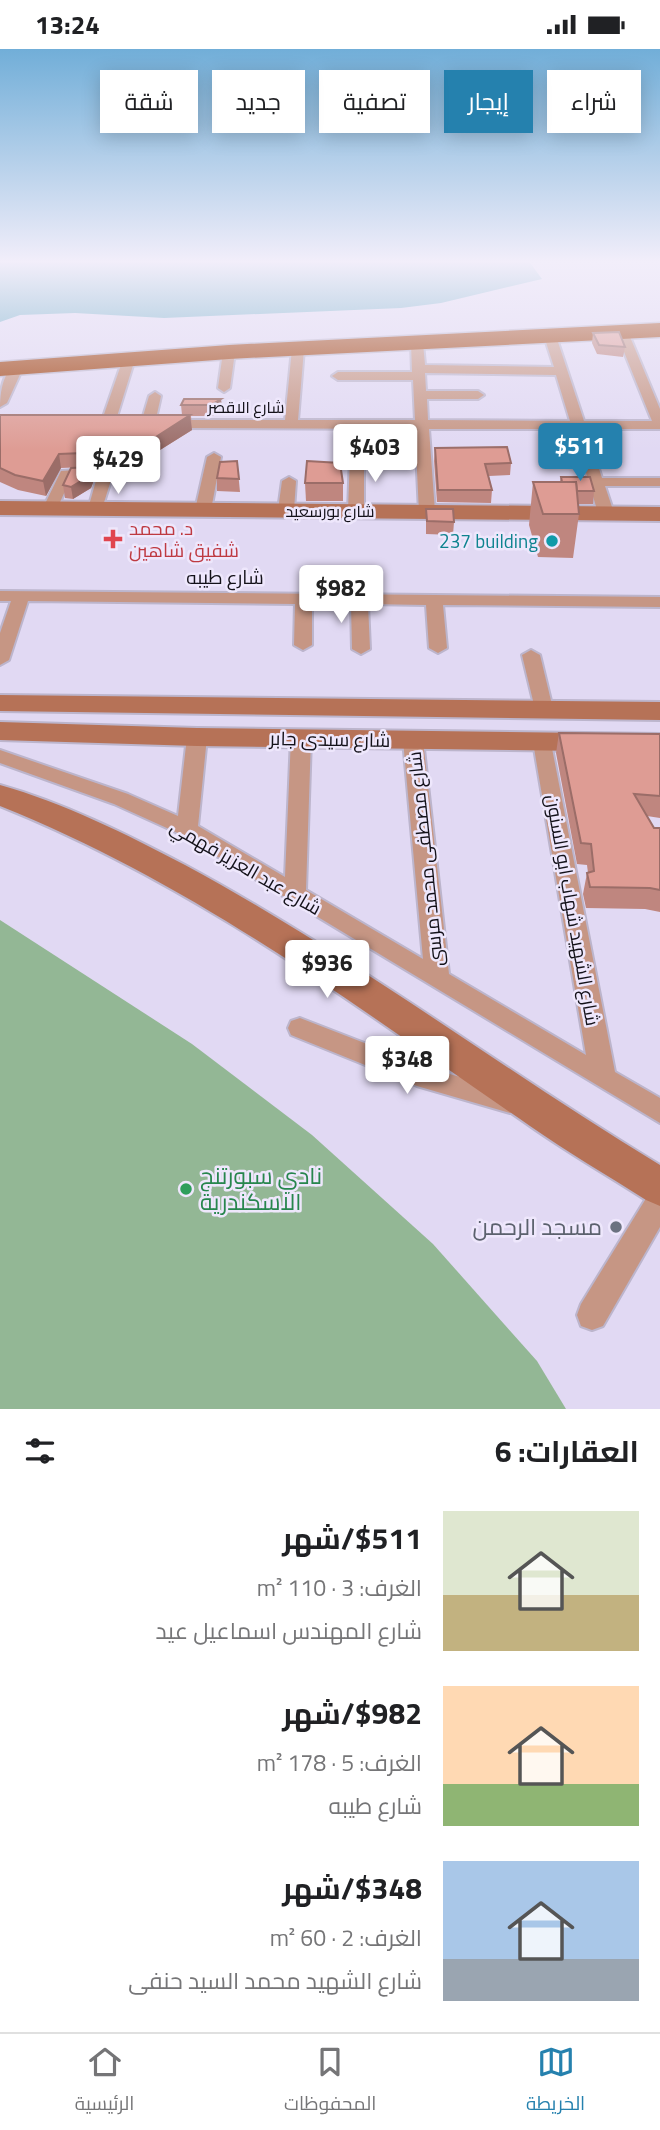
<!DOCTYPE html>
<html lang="ar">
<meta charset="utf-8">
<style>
:root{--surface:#fff;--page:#f6f6f6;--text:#202124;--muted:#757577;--line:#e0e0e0;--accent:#2581ae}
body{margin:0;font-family:"Titillium Web",Cairo,sans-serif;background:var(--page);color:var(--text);direction:rtl;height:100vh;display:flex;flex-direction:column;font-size:26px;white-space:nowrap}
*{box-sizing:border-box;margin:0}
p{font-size:23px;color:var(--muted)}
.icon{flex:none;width:38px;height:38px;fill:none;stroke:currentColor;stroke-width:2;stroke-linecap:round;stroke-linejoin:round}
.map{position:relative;height:1360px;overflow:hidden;direction:ltr}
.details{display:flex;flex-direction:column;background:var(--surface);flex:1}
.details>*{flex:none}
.banner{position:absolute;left:21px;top:21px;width:620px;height:63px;direction:rtl;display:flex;gap:14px}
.price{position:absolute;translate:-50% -60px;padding:0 16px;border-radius:7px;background:#fff;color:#222;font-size:23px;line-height:46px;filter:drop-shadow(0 2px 4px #0008)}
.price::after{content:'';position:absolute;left:50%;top:42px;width:21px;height:16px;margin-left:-10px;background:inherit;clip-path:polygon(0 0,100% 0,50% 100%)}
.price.current{background:var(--accent);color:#fff}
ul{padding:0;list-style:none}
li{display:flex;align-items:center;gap:21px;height:175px;padding:0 21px}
li span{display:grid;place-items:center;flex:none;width:196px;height:140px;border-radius:0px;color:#555}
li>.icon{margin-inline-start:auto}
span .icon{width:84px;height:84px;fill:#fffc;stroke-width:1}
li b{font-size:30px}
h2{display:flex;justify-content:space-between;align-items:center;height:84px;padding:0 21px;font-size:30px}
.chip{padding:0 24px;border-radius:0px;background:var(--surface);box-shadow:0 4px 18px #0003;font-size:24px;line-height:63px}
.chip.current{background:var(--accent);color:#fff}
.status{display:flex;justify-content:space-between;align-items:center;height:49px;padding:0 35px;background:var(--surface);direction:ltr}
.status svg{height:19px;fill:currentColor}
.dock{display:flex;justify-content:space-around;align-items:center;height:98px;border-top:2px solid var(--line);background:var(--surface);font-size:19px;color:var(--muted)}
.dock a{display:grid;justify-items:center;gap:4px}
.dock .current{color:var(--accent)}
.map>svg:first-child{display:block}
.green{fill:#93b795}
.water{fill:#5fa6bf}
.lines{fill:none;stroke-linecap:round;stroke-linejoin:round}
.street-casing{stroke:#bcb5cc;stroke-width:4}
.secondary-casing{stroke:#bcb5cc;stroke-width:4}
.highway-casing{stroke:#bcb5cc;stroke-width:3}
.street{fill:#c69684;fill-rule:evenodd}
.secondary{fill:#b67257;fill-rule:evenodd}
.highway{fill:#9e3d09;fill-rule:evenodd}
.wall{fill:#bf867f}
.shaded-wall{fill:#9b6d68}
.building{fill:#de9c94;stroke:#9b6d68;stroke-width:2}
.health-dot{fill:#e0444e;stroke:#eee7fc;stroke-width:2.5}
.culture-dot{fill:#0f9aa8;stroke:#eee7fc;stroke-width:2.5}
.leisure-dot{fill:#2e9e5b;stroke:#eee7fc;stroke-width:2.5}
.worship-dot{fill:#6b7280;stroke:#eee7fc;stroke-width:2.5}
.labels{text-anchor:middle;stroke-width:5;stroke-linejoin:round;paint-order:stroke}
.far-street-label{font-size:16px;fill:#131119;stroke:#eee7fc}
.health-label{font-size:19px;fill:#be3a42;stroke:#eee7fc;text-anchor:start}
.culture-label{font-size:19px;fill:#0d838f;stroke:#eee7fc;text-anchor:end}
.street-label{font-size:19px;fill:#131119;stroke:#eee7fc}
.near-leisure-label{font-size:23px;fill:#27864d;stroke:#eee7fc;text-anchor:start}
.near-worship-label{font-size:23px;fill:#5b616d;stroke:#eee7fc;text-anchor:end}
</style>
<div class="status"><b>13:24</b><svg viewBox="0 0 49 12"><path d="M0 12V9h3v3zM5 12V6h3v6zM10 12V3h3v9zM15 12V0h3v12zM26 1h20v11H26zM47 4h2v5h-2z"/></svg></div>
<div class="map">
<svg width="660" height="1360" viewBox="0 0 660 1360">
<rect width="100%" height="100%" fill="#e1d9f3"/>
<path class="green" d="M0,871l192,124 120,91 121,109 104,117 29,48h-566z"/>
<path class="water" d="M0,211h528l14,19 -101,24 -40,5 -237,10 -89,-5 -55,2 -20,7z"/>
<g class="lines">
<g class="street-casing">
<g id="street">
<path d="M622,279l6,4 32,77v20h-74l16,49h58v8h-55l9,27 -8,5 -8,-5 -25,-84h-144l6,83 -8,5 -8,-5 -4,-83 -249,-1 -7,-4 7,-4h119l7,-71 6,-4 6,4 -6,71h117l-2,-40h-75l-6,-4 6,-4h74l-1,-29 6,-4 6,4 2,22 129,2 -10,-31 6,-4 6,4 28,85h68l-36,-89zM425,324l131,2 14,46 -142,-1 -1,-21h51l6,-4 -6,-4h-52z"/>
<path d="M229,299l6,4 -5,36 -6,4 -6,-4 5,-36z"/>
<path d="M129,306l6,4 -20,64 -7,4 -5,-1 -2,-3 22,-64z"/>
<path d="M17,315l6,4 -16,35 -7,4c0,-15 3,-36 17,-43z"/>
<path d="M155,343l6,4 -6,27 -7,4 -5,-1 -2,-3 8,-27z"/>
<path d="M357,403l7,4v55l-8,5 -8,-5 2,-55z"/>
<path d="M214,404l7,4 -10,53 -8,5 -8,-5 12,-53z"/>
<path d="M106,419h33l7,4 -7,4 -27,1 -11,35 -5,2 -8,-5 9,-32 -26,1 -15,33 -5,2 -8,-5 18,-37z"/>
<path d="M289,428l7,4 -2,29 -8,5 -8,-5 4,-29z"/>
<path d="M0,542l660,6v10l-217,-2 4,43 -9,5 -9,-5 -3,-43 -58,-1 2,45 -9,5 -9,-5 -1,-45h-39v41l-9,5 -9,-5 1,-41 -267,-3 -19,59 -9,5v-32l11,-32h-11z"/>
<path d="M531,601l9,5 13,54 -9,6 -9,-6 -13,-54z"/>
<path d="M197,682l7,2 3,4 -9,89 87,51 6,-139 3,-4h14l3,4 -5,152 117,69 -20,-219 3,-4h14l3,4 26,234 137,81 -53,-313 3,-4h14l65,334 45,26v25l-480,-289 -66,-30 -114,-41v-13l128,44 50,22 9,-79 3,-4z"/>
<path d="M300,969l129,50 90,26 4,8 -4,8 -9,3 -93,-27 -126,-51 -3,-7 3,-7z"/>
<path d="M660,1139v39l-57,99 -11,4 -11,-4 -4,-11 4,-11 69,-112z"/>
</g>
</g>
<g class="secondary-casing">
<g id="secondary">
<path d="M0,452l660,6v14l-660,-6z"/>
<path d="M0,646l660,7v18l-660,-9z"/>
<path d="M0,673l197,6 463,6v18l-463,-6 -197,-6z"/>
<path d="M0,736c64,18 126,49 185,80 165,89 315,203 475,300v41l-14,-6c-39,-25 -79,-48 -116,-74 -175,-120 -331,-240 -530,-320z"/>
</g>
</g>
<g class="highway-casing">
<path id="highway" d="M660,274v14l-431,22 -229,17v-14l229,-17z"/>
</g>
<use href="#street" class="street"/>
<use href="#secondary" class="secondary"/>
<use href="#highway" class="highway"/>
</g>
<g class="wall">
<path d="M593,284l32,14 -2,10 -26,-3 -5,-11z"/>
<path d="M221,350l1,11 -10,6h-21l1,14 -56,35 -75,3 -15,28 -28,-6 -18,-8v-67h182l-1,-10z"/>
<path d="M435,399l76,15 -1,12 -21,1 3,14 -1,13 -54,-1 -3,-41z"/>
<path d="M237,412l3,31 -23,-1v-13z"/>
<path d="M561,428l33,14 -1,13h-15l1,10 -6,44 -35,-1 -9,-32 4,-43h27z"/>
<path d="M94,431l-3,8 -18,11 -8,-1 -2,-13z"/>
<path d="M305,434h38v18h-37z"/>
<path d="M426,460l28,13 -1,13 -27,-1z"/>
<path d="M559,684l101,1v84l-13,-2 7,12h6v84l-15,-3 -59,-1 -3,-14 4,-21h1l-1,-8 -10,-1 -21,-111z"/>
</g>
<g class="shaded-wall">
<path d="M221,350l1,11 -10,6 -1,-11z"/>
<path d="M190,366l2,15 -56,35 -2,-14z"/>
<path d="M59,405l2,14 -15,28 -3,-15z"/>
<path d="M92,418l2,13 -3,8 -18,11 -2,-12z"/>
</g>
<g class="building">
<path d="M619,283l6,15 -26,-2 -6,-12z"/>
<path d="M184,350h37l-10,6h-30z"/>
<path d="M0,366h190l-56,36 -75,3 -16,27 -28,-6 -15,-7z"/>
<path d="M507,398l4,16 -26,1 7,26h-54l-3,-42z"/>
<path d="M237,412l2,18 -22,-1 3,-16z"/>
<path d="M307,412l33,2 3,20h-38z"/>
<path d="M92,418l-3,9 -18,11 -8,-2 8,-17z"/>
<path d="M561,428h29l4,14h-17l-1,-9h-14z"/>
<path d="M533,433h43l3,32h-36z"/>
<path d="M426,460h27l1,13 -27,-1z"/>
<path d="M559,684l101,1v62l-26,-2 20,34h6v62l-10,-2 -60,-1 -3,-14 7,-2 -3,-27 -10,-1z"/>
</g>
<linearGradient id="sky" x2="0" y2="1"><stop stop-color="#71aed8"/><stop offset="0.53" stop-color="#f2eefa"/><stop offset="1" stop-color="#f2eefa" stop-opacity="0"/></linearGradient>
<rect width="660" height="401" fill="url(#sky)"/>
<path class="health-dot" d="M109.5 479.5h7v7h7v7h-7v7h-7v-7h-7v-7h7z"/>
<circle class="culture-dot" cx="552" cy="492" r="7"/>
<circle class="leisure-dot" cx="186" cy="1140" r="7"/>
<circle class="worship-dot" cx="616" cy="1178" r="7"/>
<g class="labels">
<g class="far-street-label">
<text x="246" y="364">شارع الاقصر</text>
<text x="330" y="468">شارع بورسعيد</text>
</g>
<g class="health-label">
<text x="129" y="486">د. محمد<tspan x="129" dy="22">شفيق شاهين</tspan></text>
</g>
<g class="culture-label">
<text x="538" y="499">237 building</text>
</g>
<g class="street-label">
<text x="225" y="535">شارع طيبه</text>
<text transform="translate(330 690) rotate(1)" y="7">شارع سيدى جابر</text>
<text transform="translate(425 810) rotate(-96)" y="7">شارع مصطفى محمد مرسى</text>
<text transform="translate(246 818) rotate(30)" y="7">شارع عبد العزيز فهمي</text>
<text transform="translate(573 861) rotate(80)" y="7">شارع الشهيد شهاب ابو السنون</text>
</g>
<g class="near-leisure-label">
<text x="200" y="1135">نادي سبورتنج<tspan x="200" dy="26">الاسكندرية</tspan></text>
</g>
<g class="near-worship-label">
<text x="602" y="1186">مسجد الرحمن</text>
</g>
</g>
</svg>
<b class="price current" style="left:580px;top:434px">$511</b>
<b class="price" style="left:375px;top:435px">$403</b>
<b class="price" style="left:118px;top:447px">$429</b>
<b class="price" style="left:341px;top:576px">$982</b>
<b class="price" style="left:327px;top:951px">$936</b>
<b class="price" style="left:407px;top:1047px">$348</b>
<div class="banner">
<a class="chip">شراء</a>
<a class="chip current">إيجار</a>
<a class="chip">تصفية</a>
<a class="chip">جديد</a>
<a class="chip">شقة</a>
</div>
</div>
<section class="details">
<h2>العقارات: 6<svg class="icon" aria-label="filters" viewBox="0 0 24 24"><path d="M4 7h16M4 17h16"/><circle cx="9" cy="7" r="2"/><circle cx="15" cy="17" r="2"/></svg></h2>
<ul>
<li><span style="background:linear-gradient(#dfe7d0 60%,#c2b280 0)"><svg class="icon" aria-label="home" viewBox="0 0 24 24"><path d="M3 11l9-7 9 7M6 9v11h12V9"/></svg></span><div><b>$511/شهر</b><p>الغرف: 3 · 110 m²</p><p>شارع المهندس اسماعيل عيد</p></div></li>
<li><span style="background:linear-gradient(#ffd9b3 70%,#8fb573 0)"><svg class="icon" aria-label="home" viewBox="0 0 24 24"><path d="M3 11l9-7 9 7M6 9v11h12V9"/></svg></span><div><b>$982/شهر</b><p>الغرف: 5 · 178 m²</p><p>شارع طيبه</p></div></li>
<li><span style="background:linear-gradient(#a9c7e8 70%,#9aa5b1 0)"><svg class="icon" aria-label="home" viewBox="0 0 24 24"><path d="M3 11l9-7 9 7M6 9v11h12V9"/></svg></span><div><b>$348/شهر</b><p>الغرف: 2 · 60 m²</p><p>شارع الشهيد محمد السيد حنفى</p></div></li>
</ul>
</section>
<nav class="dock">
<a class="current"><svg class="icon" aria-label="map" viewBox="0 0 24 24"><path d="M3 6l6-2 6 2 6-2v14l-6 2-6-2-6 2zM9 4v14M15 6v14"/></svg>الخريطة</a>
<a><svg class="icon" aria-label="saved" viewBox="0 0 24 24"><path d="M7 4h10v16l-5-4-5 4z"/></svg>المحفوظات</a>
<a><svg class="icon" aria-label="home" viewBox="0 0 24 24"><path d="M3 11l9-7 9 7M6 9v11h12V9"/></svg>الرئيسية</a>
</nav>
